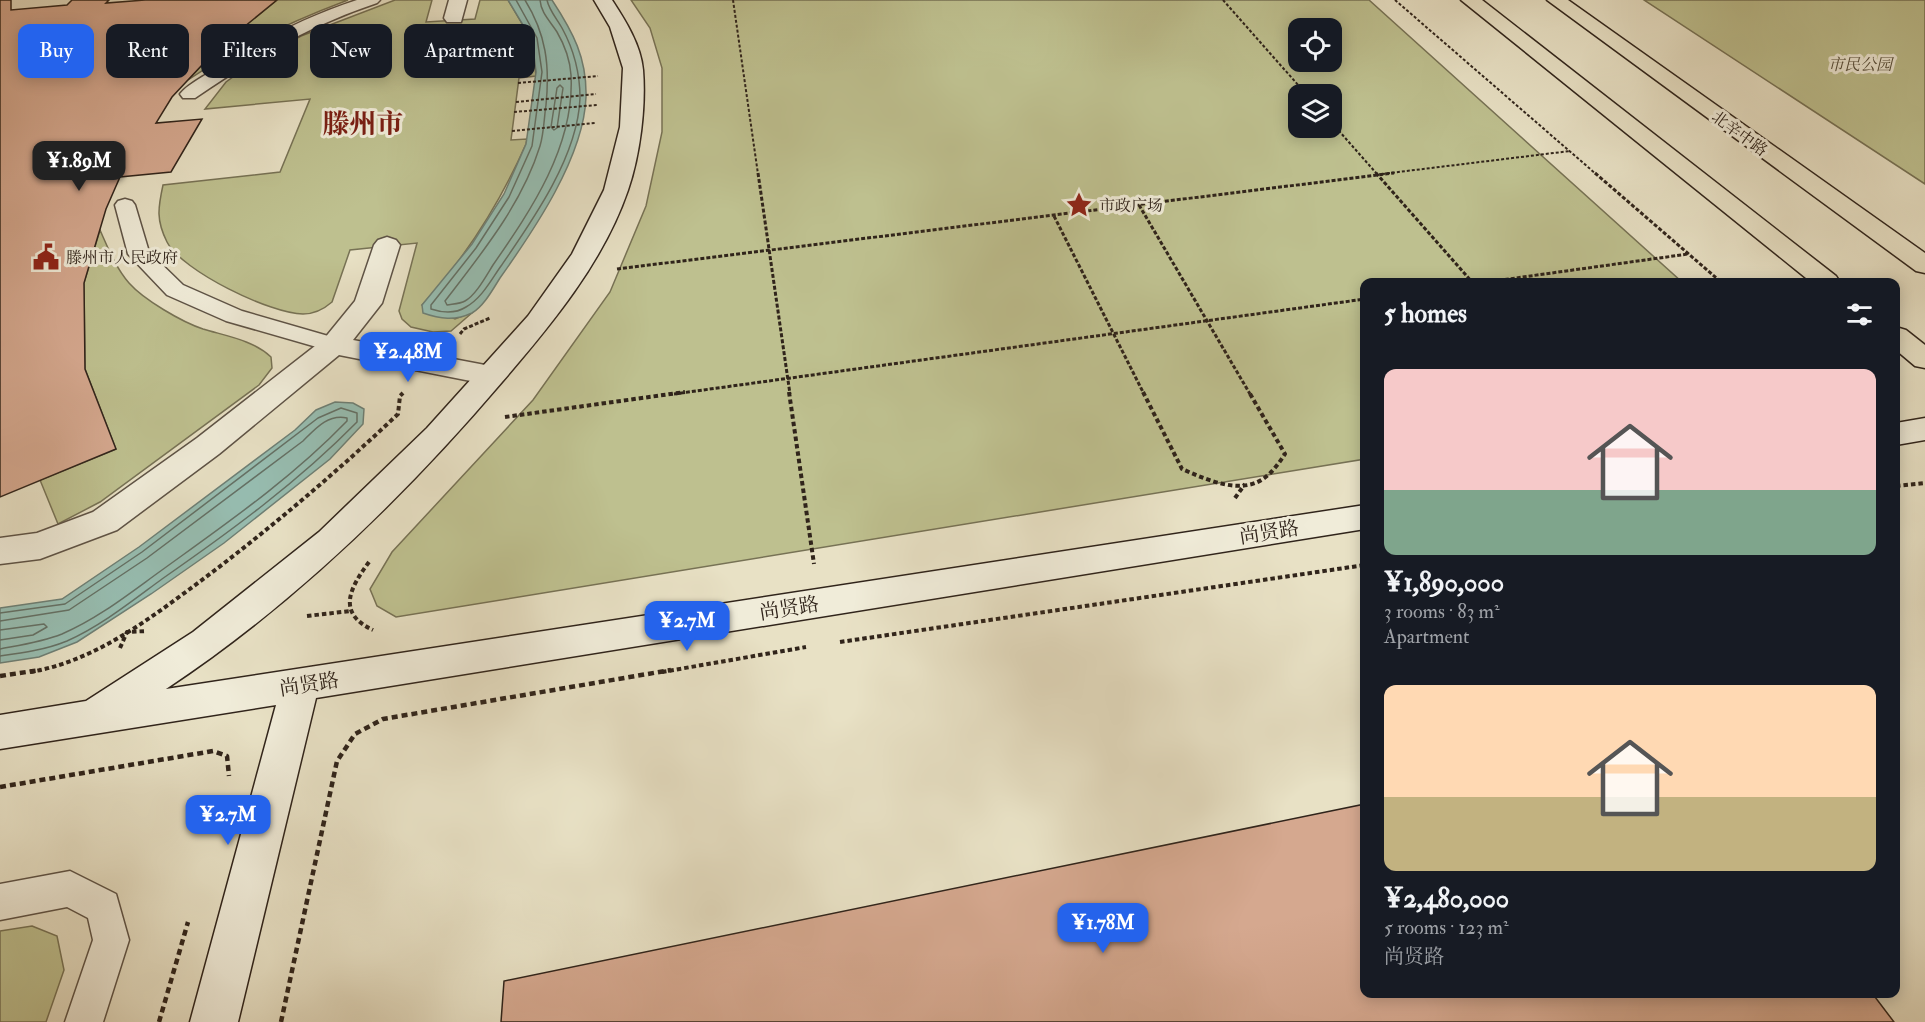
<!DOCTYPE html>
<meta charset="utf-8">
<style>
:root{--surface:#171b24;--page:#242831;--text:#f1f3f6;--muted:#9ea1a6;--accent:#2563eb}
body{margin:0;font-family:"IM FELL Double Pica","Noto Serif SC",serif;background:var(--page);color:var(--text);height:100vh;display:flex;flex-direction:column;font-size:22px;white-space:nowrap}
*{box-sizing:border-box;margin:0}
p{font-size:20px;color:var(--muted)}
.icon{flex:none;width:33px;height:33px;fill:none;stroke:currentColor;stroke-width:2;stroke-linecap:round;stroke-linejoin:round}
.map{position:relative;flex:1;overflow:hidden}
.side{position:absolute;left:1360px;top:278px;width:540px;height:720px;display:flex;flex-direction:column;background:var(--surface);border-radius:12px;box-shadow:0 3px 15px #0003}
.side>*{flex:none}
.top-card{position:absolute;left:18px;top:24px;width:570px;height:54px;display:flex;gap:12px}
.fabs{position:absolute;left:1288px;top:18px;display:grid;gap:12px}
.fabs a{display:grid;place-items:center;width:54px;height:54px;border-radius:12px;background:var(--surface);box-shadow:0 3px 15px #0003;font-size:30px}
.price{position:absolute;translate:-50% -51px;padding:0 14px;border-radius:12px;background:var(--accent);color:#fff;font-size:20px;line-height:39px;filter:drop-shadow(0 2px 3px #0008)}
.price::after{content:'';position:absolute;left:50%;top:36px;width:18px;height:14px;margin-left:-9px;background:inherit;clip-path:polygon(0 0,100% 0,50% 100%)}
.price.selected{background:#222;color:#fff}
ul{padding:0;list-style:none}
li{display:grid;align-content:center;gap:12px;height:318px;padding:0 24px}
li span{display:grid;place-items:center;height:186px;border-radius:12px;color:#555}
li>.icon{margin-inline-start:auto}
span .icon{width:108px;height:108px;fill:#fffc;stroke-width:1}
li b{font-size:26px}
h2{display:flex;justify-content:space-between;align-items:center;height:72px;padding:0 24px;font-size:26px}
.pill{padding:0 21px;border-radius:12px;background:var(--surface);box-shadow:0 3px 15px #0003;font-size:21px;line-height:54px}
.pill.selected{background:var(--accent);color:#fff}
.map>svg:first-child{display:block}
.green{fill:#bec08f;stroke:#777255;stroke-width:1.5;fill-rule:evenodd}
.water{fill:#97beb2;stroke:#6e8076;stroke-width:1.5}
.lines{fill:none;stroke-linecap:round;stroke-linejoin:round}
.shore{stroke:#647166;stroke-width:1.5}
.building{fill:#d5a88f;stroke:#30241b;stroke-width:1.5}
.lane-casing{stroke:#5e5346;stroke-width:3}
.street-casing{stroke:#5e5346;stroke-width:3}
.secondary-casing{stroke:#30241b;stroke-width:3}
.primary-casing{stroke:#30241b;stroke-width:3}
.path-far3{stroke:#30241b;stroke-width:2;stroke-dasharray:3 2;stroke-linecap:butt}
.path-far2{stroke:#30241b;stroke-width:3;stroke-dasharray:4 2;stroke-linecap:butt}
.path-far1{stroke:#30241b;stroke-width:4;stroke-dasharray:4.5 3;stroke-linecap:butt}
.path{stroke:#30241b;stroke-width:4.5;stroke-dasharray:6 4;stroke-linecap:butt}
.lane{fill:#f0ecd9;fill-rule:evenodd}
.street{fill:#f0ecd9;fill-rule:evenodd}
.secondary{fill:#f0ecd9;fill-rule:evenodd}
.primary{fill:#e8e1c5;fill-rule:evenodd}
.labels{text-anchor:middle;stroke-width:6;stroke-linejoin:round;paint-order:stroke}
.far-park-label{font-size:16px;font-style:italic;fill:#544b38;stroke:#f0ecd9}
.far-street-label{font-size:16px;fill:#30241b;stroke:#f0ecd9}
.far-poi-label{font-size:16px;fill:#30241b;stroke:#f0ecd9;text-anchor:start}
.street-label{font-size:20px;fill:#30241b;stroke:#f0ecd9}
.far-town-label{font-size:27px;font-weight:bold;fill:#7a1f14;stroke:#f0ecd9}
</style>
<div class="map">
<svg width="1925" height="1022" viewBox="0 0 1925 1022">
<rect width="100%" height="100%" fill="#e8e1c5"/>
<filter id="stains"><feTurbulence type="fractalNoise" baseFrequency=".00333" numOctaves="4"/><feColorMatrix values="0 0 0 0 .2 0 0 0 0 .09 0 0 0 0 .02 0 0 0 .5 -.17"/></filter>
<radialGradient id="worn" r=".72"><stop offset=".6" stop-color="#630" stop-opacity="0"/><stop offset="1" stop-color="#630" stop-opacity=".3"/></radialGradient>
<g class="green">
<path d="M277,0h71c-56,21 -110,46 -160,80l29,-31z"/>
<path d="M395,0h37l-6,22 49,-3 5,-19h28l24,40 4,36 -17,2 -8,62 16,-1 -1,5c-27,61 -59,112 -104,161l33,14 18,-7 -22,19 -18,1 -22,-5 -9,-8 -3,-8 18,-68 -67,7 -18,52c-8,7 -18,12 -29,12 -32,0 -121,-43 -136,-72 -11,-22 -9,-34 -4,-57l117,-13 30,-73 -105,10 21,-27 28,-20 47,-26z"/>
<path d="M631,0h738l313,282h-317v177l-969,158 -19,-11 -7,-17 22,-37 141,-152 77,-108 36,-86 16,-74v-64l-12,-40zM1299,28h33v34h-33zM1299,94h33v34h-33z"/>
<path d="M1644,0h281v184z"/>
<path d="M100,230c8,18 16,38 29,53 15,17 53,39 74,46 23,7 50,11 68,28l1,11 -13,17 -159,117 -42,22 -18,-44 76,-31 -31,-80 -1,-86z"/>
<path d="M32,926l25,10 7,34 -18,52h-46v-91z"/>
</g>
<g class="water">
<path d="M508,0h44c21,32 35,58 34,97 -2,60 -52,133 -86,181 -7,11 -16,28 -28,35 -17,8 -32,6 -49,0l-1,-8 50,-61 32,-50 22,-50 10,-72 -4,-32z"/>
<path d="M335,402l18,1 11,6 -1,15 -33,35 -106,84 -73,51 -74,48 -38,15 -39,6v-55l62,-9 77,-52 156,-117 21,-20z"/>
</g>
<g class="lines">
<g class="shore">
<path d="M516,0l21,38 5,34 -10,74 -23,51 -33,51 -45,57v4c12,4 24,5 35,-2 16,-9 25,-27 35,-41 32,-46 77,-110 79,-168 0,-25 -6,-48 -18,-70 -5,-9 -13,-18 -15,-28"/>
<path d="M525,0c21,34 25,65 21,105 -2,13 -2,28 -6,41 -18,58 -58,107 -95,155l2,4c5,-1 13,-1 18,-4 11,-6 21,-25 28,-36 38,-55 82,-119 78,-190 -1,-15 -7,-31 -14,-43 -7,-11 -16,-19 -17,-32"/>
<path d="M560,85l3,3 -6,40 -3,2 -3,-3 6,-39z"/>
<path d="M0,613l65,-9 77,-52 176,-134 23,-10 16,5v9c-59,60 -126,109 -195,157 -30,22 -61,47 -95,62 -22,9 -45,12 -67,15"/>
<path d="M0,621l69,-11 78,-52 156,-117c13,-13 25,-27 44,-23v3c-56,58 -120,102 -185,149 -32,23 -63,48 -100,64 -20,8 -41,11 -62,15"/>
<path d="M0,630l44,-6 3,3 -14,8 -33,5"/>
</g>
</g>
<g class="building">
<path d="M0,0h11v10l56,-5 5,-5h37l-3,3 39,-3h132l-60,49 -45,48 -16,26 46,-4 -31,53 -51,5 -14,32 -22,74 1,86 31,80 -116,48z"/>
<path d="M1365,804v189h507l22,29h-1393l3,-41z"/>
</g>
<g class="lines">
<g class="lane-casing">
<g id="lane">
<path d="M357,0h23l-3,3c-66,22 -124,55 -182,95h-12l-3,-4c7,-9 21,-16 30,-22 47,-30 95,-55 147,-72z"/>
<path d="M125,199l7,2 3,4 14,47 34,33 59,26 100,29 4,5 -4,5 -8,2 -108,-31 -59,-26 -39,-41 -13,-49 3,-4z"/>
<path d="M70,871l46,23 13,46 -26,82h-38l28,-82 -5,-22 -21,-11 -67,13v-36z"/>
</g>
</g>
<g class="street-casing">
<g id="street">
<path d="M449,0h18l-6,22h-14l-3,-4z"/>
<path d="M387,237l9,3 4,5 -18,58 -29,37 148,28 5,7 -5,7 -10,3 -152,-30 -120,99 -102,76 -77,29 -40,5v-26l37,-5 56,-21 104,-74 127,-99 31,-38 19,-56 4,-5z"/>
</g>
</g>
<g class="secondary-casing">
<g id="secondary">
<path d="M594,0h18c13,20 29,45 31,70 3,37 -3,85 -15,120 -25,73 -77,135 -126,192 -99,116 -209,223 -336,307l1199,-184v24l-1049,169 -78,324h-48l86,-317 -276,44v-34l86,-14 107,-69 126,-100 108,-104 101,-112 44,-62 32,-64 16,-63 3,-59 -13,-41z"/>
<path d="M1925,418v22l-29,5v-22z"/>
</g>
</g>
<g class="primary-casing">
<g id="primary">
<path d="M1461,0h21l354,276 4,6h-29z"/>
<path d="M1547,0h21l357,253v20l-9,-2z"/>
<path d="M1896,327l10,3 19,15v23l-10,-2 -19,-16z"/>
</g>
</g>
<g class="path-far3">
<path d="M733,0l25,174"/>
<path d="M1223,0l83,94"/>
<path d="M1395,0l201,174"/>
<path d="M518,83l80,-7"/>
<path d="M516,102l80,-8"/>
<path d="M514,112l83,-7"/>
<path d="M1332,123l45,51"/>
<path d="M512,131l83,-8"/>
<path d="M1382,174l188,-23"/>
</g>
<g class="path-far2">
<path d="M758,173l32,221"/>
<path d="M1376,173l96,109"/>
<path d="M1595,173l126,109"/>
<path d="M1139,205l111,189"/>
<path d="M1054,216l90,178"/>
<path d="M617,269l777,-96"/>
<path d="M1487,282l201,-28"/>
<path d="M460,334l4,-5 26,-11"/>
<path d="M674,394l691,-95"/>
</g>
<g class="path-far1">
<path d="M789,392l25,172"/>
<path d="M1143,392l39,77c23,10 57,26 81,10 9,-6 16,-16 22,-25l-36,-62"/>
<path d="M505,417l180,-25"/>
<path d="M1896,486l29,-3"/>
<path d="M1235,498l10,-14"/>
<path d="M369,562c-19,26 -33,51 4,68"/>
<path d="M307,616l43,-5"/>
<path d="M840,642l525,-77"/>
<path d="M120,648l7,-16 20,-1"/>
<path d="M30,672c67,-11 123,-56 176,-95 67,-51 131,-105 192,-163l2,-18 3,-3"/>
<path d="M662,672l144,-25"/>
</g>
<g class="path">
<path d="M0,676l40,-6"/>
<path d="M0,787l213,-36 14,5 2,20"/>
<path d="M159,1022l29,-100"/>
<path d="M281,1022l56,-261 18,-27 28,-15 288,-49"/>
</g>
<use href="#lane" class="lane"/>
<use href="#street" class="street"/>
<use href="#secondary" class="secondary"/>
<use href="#primary" class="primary"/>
</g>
<defs>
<g id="sight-bare" transform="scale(2.07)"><path d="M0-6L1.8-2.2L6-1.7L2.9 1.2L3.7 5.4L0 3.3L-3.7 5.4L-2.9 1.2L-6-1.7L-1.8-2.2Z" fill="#8f2418" stroke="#f0ecd9" stroke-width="2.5" paint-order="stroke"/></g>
<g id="civic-bare" transform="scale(2.07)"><path d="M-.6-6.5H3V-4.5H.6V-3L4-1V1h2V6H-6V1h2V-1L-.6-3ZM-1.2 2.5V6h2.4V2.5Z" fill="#8f2418" stroke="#f0ecd9" stroke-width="2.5" paint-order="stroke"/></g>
</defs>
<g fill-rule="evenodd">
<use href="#sight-bare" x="1079" y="205"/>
<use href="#civic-bare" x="46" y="257"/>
</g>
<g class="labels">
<g class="far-park-label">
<text x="1860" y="70">市民公园</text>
</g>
<g class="far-street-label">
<text transform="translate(1740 133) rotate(36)" y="6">北辛中路</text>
</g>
<g class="far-poi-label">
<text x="1099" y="211">市政广场</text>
<text x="66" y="263">滕州市人民政府</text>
</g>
<g class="street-label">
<text transform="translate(1269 532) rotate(-9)" y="7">尚贤路</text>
<text transform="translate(789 608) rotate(-9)" y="7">尚贤路</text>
<text transform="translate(309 684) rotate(-9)" y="7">尚贤路</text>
</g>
<g class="far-town-label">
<text x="363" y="133">滕州市</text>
</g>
</g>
<rect width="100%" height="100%" filter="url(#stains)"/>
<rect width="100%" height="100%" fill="url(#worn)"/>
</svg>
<div class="fabs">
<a><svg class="icon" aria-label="locate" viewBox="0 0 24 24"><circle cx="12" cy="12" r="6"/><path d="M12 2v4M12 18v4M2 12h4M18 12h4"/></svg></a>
<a><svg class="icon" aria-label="layers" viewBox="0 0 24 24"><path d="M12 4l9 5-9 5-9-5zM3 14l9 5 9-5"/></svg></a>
</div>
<b class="price selected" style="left:79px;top:192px">¥1.89M</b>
<b class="price" style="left:408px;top:383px">¥2.48M</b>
<b class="price" style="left:687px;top:652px">¥2.7M</b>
<b class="price" style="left:228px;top:846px">¥2.7M</b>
<b class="price" style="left:1103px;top:954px">¥1.78M</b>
<div class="top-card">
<a class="pill selected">Buy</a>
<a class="pill">Rent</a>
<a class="pill">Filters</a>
<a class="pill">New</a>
<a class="pill">Apartment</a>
</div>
<section class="side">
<h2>5 homes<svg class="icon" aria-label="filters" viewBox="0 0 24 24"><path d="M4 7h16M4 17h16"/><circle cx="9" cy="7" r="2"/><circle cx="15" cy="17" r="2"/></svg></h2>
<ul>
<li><span style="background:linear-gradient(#f6c9c9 65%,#7fa58c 0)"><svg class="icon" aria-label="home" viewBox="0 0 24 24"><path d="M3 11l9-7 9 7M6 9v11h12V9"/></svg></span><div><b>¥1,890,000</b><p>3 rooms · 83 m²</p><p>Apartment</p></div></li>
<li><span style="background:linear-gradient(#ffd9b3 60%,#c2b280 0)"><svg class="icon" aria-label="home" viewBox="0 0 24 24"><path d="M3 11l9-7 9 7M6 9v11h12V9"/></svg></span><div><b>¥2,480,000</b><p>5 rooms · 123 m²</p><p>尚贤路</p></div></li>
</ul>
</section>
</div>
